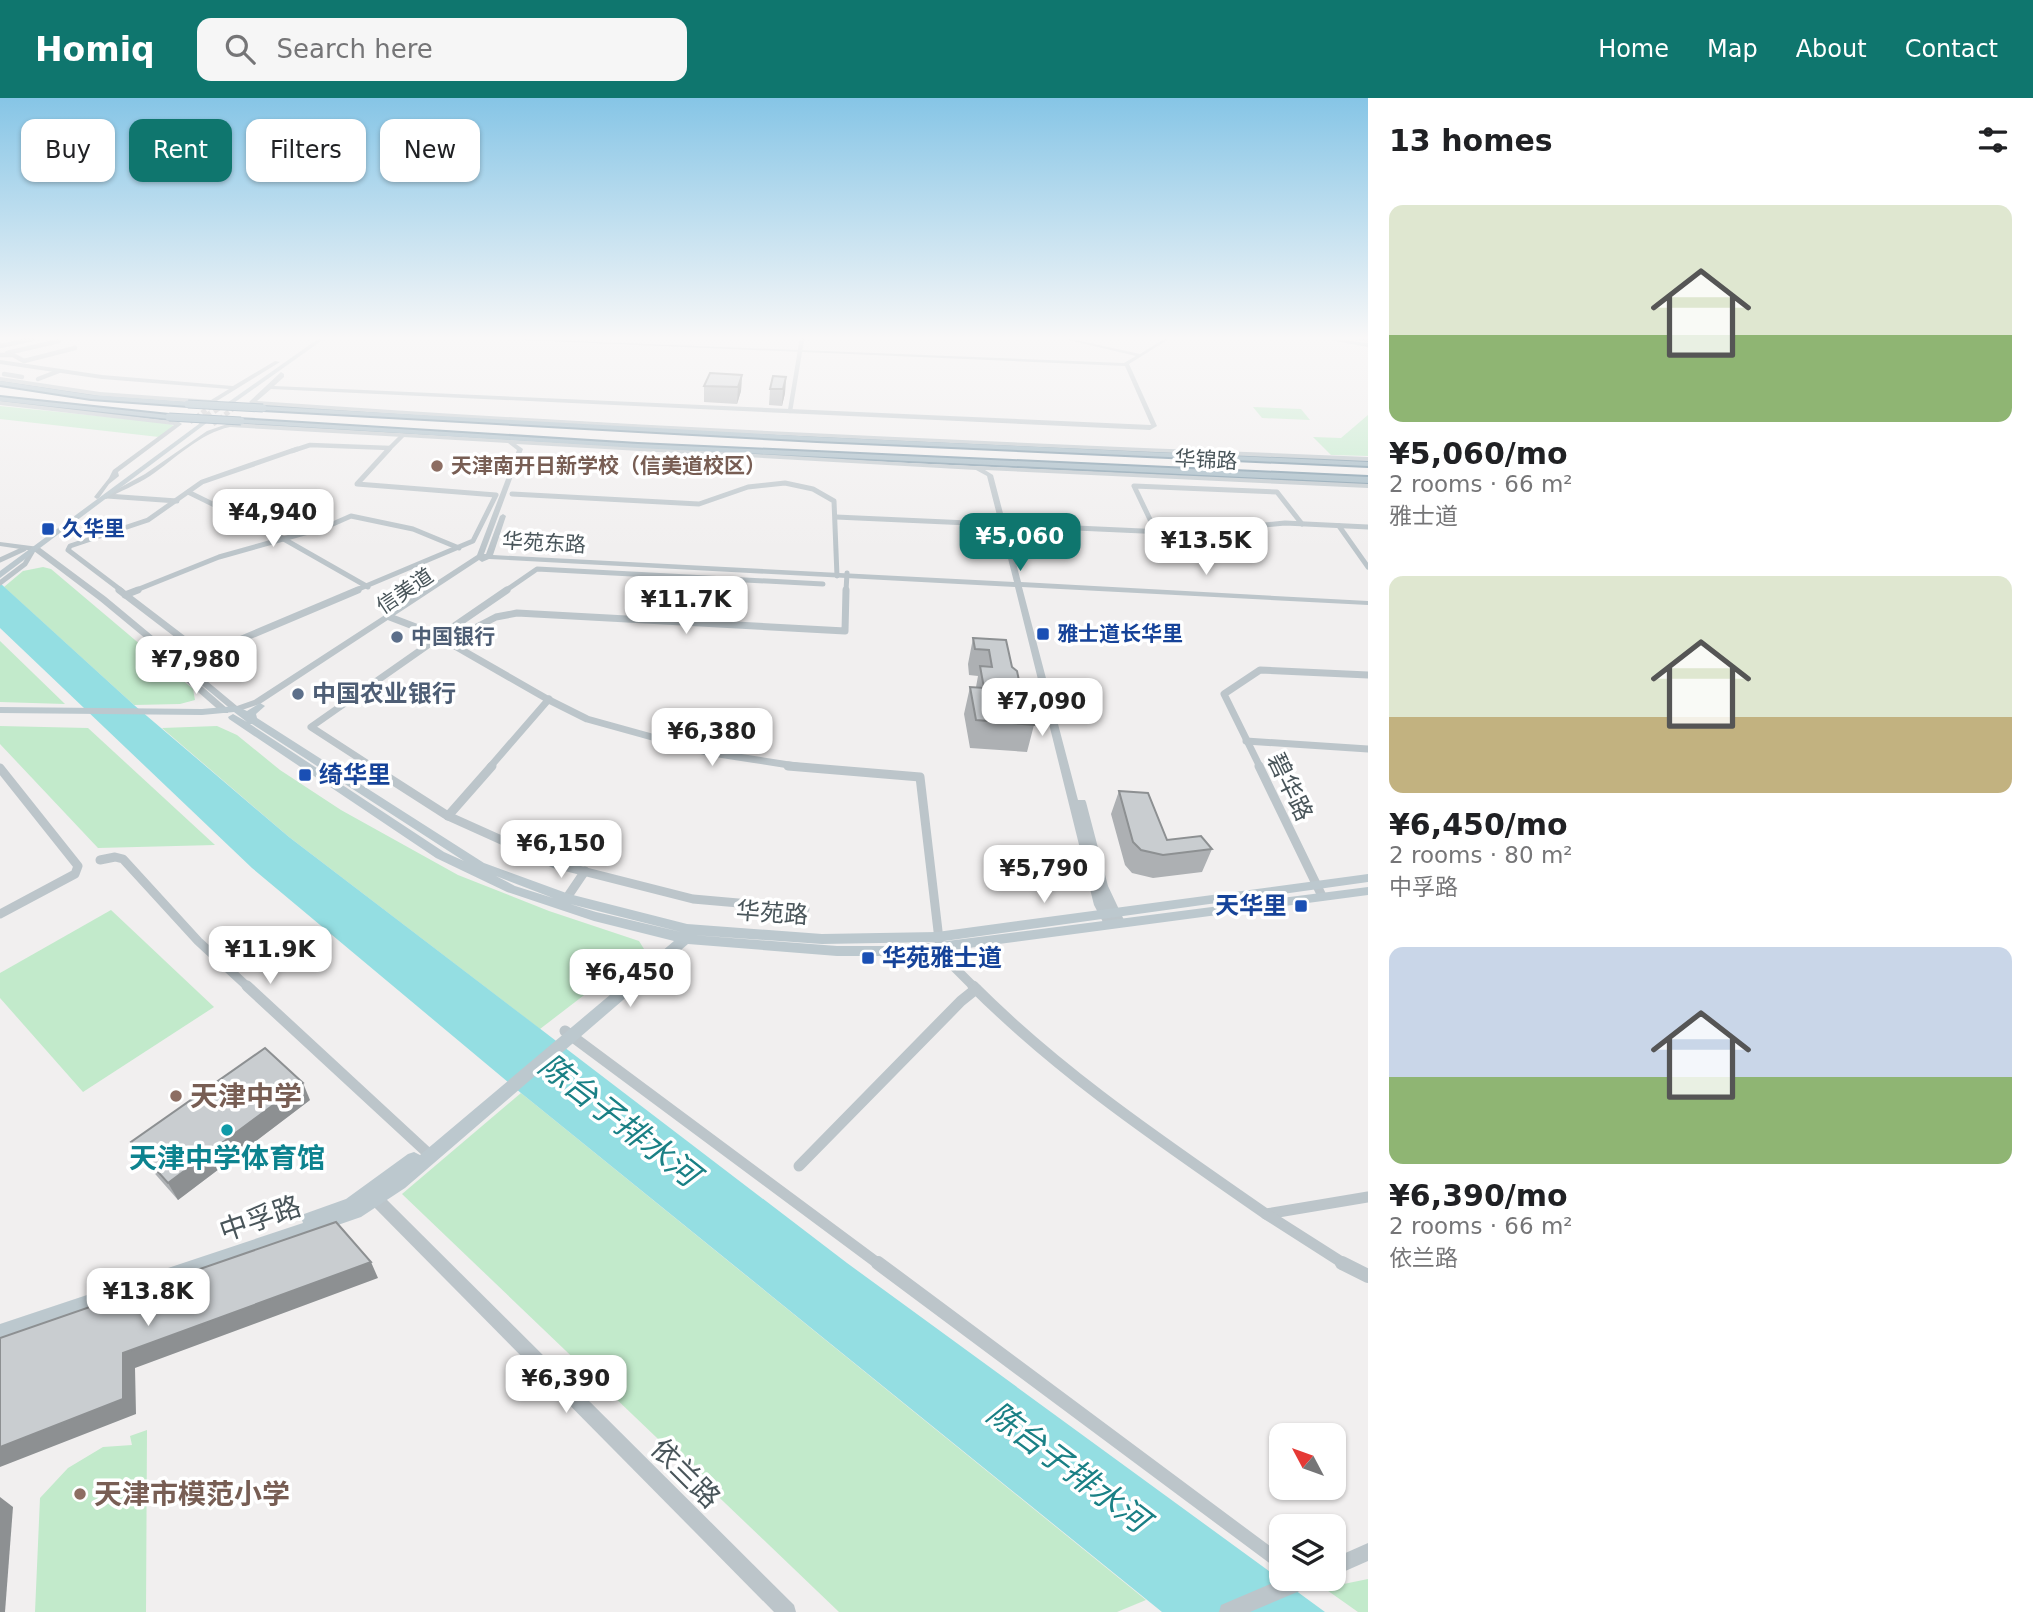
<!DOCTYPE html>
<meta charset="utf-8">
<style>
:root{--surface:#fff;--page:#f6f6f6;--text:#202124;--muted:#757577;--accent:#0f766e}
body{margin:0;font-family:"DejaVu Sans","Noto Sans SC",sans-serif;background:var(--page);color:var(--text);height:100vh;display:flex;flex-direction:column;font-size:26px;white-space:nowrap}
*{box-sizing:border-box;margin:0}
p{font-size:23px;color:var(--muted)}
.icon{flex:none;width:38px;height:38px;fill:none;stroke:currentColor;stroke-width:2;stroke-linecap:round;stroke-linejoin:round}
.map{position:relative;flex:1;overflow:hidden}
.sheet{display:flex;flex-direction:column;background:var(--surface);width:665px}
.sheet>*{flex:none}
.top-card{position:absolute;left:21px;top:21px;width:665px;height:63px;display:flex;gap:14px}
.needle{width:46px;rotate:311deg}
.fabs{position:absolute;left:1269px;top:1325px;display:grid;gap:14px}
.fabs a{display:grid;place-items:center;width:77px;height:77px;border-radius:14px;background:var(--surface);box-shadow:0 2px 5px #0004;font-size:35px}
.price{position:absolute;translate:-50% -60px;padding:0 16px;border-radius:14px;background:#fff;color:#222;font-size:23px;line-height:46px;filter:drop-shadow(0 2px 4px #0008)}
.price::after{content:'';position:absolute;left:50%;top:42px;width:21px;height:16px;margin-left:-10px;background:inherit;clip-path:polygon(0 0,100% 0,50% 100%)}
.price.active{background:var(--accent);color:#fff}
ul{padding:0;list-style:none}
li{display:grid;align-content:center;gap:14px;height:371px;padding:0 21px}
li span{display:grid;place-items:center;height:217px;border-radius:14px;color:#555}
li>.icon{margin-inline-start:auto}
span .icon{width:126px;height:126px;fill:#fffc;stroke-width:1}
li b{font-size:30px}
h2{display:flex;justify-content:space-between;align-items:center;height:84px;padding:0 21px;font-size:30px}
.chip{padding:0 24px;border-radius:14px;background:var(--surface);box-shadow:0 2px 5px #0004;font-size:24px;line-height:63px}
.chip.active{background:var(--accent);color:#fff}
header{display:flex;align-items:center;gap:42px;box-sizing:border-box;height:98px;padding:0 35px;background:var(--accent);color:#fff}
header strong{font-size:33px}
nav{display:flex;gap:38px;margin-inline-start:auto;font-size:24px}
.search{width:490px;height:63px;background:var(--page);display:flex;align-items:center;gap:18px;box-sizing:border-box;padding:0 24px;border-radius:14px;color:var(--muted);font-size:26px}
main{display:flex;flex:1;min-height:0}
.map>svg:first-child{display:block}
.green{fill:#c2eacb}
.water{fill:#94dee2}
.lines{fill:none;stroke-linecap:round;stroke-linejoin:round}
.tertiary-tunnel{stroke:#c7c8ca;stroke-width:5;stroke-dasharray:5 2.5;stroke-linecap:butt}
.secondary-tunnel{stroke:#c7c8ca;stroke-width:6;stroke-dasharray:6 3.5;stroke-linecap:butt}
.trunk-casing{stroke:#7793a4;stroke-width:4}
.minor-far5{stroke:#bcc5ca;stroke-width:4.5}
.minor-far4{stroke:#bcc5ca;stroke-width:5}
.minor-far3{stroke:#bcc5ca;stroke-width:7}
.minor-far2{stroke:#bcc5ca;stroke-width:9}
.minor-far1{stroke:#bcc5ca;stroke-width:11}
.minor{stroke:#bcc5ca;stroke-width:14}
.tertiary{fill:#bcc5ca;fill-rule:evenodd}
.secondary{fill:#bcc8ce;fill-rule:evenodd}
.primary{fill:#b1c2ca;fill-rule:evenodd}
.trunk{fill:#9eb5c1;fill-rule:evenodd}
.trunk-bridge-casing{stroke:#7793a4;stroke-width:9;stroke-linecap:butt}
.trunk-bridge{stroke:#9eb5c1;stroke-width:7}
.wall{fill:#adb0b3}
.shaded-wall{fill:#8d9092}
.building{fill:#c9cdd0;stroke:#8d9092;stroke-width:2}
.education-dot{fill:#8d6e63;stroke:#fff;stroke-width:2.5}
.transit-dot{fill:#1a4fb4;stroke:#fff;stroke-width:2.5}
.service-dot{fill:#5c6f8a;stroke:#fff;stroke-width:2.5}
.culture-dot{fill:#0f9aa8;stroke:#fff;stroke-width:2.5}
.labels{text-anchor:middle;stroke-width:7;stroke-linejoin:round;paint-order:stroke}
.far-street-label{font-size:21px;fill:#49555a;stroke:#fff}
.far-education-label{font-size:21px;font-weight:bold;fill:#785e54;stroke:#fff;text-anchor:start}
.far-transit-label{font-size:21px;font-weight:bold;fill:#164399;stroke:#fff;text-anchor:start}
.far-service-label{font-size:21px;font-weight:bold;fill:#4e5e75;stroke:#fff;text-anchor:start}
.service-label{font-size:24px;font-weight:bold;fill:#4e5e75;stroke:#fff;text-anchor:start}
.transit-label{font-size:24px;font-weight:bold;fill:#164399;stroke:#fff;text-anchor:start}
.street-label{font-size:24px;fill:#49555a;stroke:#fff}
.near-education-label{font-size:28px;font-weight:bold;fill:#785e54;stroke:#fff;text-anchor:start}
.near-culture-label{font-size:28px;font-weight:bold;fill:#0d838f;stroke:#fff}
.near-street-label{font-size:28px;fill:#49555a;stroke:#fff}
.near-water-label{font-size:32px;font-style:italic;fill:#1a8085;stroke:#fff}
</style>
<header>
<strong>Homiq</strong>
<div class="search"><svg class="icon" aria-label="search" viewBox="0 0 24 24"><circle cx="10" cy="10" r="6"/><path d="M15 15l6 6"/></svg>Search here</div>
<nav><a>Home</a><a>Map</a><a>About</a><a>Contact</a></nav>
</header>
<main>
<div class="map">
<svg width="1368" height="1514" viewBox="0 0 1368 1514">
<rect width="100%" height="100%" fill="#f1efef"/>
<g class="green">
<path d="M0,308l168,17 6,3 -15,11 -159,-18z"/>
<path d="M1253,309l48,2 9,11 -48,-2z"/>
<path d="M1368,317v41l-37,-1 -18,-18 28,1z"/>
<path d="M43,469l8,2 142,120 2,11 -15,4 -46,1 -130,-118 19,-16z"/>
<path d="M0,543l65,63 -65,-2z"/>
<path d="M0,628l88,2 127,117 -117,3 -98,-104z"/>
<path d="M217,628l20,9 43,35 61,40 117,65 91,36 90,30 5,8 -104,80 -251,-192 -127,-109z"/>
<path d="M111,812l103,97 -131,85 -83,-94v-25z"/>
<path d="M521,995l625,507 -29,12h-278l-437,-418z"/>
<path d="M147,1332l-1,182h-111l5,-114 28,-30 35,-21 29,-2 -2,-9z"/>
<path d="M1368,1481v33h-10l-34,-24z"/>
</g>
<path class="water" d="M0,485l134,122 155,132 558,426 478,349h-163l-641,-519 -269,-225 -252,-240z"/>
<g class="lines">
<g class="tertiary-tunnel">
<path d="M190,324l25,-19"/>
<path d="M213,326l26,-20"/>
</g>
<path class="secondary-tunnel" d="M198,324l26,-18"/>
<g class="trunk-casing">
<g id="trunk">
<path d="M0,283l91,14 97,7 4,2 -4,2 -97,-7 -91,-14z"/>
<path d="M0,299l169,18 4,2 -4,2 -169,-18z"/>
<path d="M260,308l557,31 551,25v4l-551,-25 -554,-31 -4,-2z"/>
<path d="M238,321l400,25 730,33v6l-730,-35 -397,-25h-3z"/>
</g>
</g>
<g class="minor-far5">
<path d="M0,248l33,-7"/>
<path d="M7,255l52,-12"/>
<path d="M0,257h13l11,6 51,-13"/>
<path d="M4,276l18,3"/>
<path d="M38,281l21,-8"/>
<path d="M790,313l12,-72"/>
<path d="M390,350l12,-12"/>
<path d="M292,353l18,-6 80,3 -3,3"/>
</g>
<g class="minor-far4">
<path d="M188,394l94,46 86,49"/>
<path d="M512,396l187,10 49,-17 37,-4 28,6 21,12 3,75"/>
<path d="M107,398l70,5"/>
<path d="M836,419l350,16 99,-10 83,4"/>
<path d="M1339,428l29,41"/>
<path d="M1156,434l-22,-46 143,6 25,32"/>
<path d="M0,462l24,-11"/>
<path d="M0,485l25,-19 7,-12"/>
<path d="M122,493l-54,-41 2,-4 78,-26 54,-38 95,-33"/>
<path d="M134,493l85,-34 107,-30 25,-11 62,13 46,19"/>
<path d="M354,493l119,-50 23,-46 -139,-11 32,-35"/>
<path d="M505,493l32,-22 286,15"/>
<path d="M846,493l1,-18"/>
</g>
<g class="minor-far3">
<path d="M119,492l85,65 154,-65"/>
<path d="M125,497l13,-5"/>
<path d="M387,518l47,18 115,66 38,19 119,33 96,15"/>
<path d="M437,540l70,-48"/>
<path d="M446,545l50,-26 21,-4 328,18 1,-41"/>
<path d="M1246,643l122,8"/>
<path d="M368,666l5,3"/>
<path d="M363,669l5,-3 -57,-37 127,-89"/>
<path d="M490,669l59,-68"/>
<path d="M1260,669l-36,-73 36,-24 108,5"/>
</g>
<g class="minor-far2">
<path d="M370,668l78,50 107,48 138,35 112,10"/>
<path d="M788,668l132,11 20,171 8,13 27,27"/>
<path d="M1259,668l63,130"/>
<path d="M0,670l78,98 -3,8 -75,40"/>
<path d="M339,684l27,-16"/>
<path d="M448,718l44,-50"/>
<path d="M100,762l15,-3 8,2 75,82 51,47"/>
<path d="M564,804l21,-31"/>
</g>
<g class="minor-far1">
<path d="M247,888l184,170"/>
<path d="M973,888c89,89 191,157 293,228l102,-17"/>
<path d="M565,933l315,234"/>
<path d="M799,1068l162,-165 15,-12"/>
<path d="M1266,1116l80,51"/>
</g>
<g class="minor">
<path d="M878,1165l403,300"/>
<path d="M1342,1165l26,13"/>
</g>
<g class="tertiary">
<path d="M522,241l602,24 12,-7 -72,-17h7l69,15 24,-15h5l-40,25 28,62 -7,4 -879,-41 -14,12c370,26 740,41 1111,56v4c-372,-16 -744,-30 -1116,-57l-3,-2 32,-30 3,2v3l-10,9 877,39 -26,-59 -601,-26z"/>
<path d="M0,262l102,15 131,11 42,-25 5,1 -68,42 -112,-8 -100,-15v-4l100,15 111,8 18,-11 -127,-10 -102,-15z"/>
<path d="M0,303l179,21 3,2 -64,48 1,4 -10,8 -10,14 -2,1 -3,-2 15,-19 4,-8 61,-45 -174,-20z"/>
<path d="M230,325l679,40 459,21v4l-383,-18 8,5 28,107 347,19v4l-346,-18 56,213h7l1,2 22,84 16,34 -2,3h-7l-2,3h-8l-11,-21 -79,-318 -526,-28 -7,3 -3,-2 -219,144 -24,8 -3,-1 -133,-110 -66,-50 -34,-5v-4l39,5 67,50 131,109 17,-6 223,-145 40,-105 -9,-7 -278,-16c-30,6 -55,32 -80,49 -14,9 -29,15 -44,23l-5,-1 44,-24 62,-43zM516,346l460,26 11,6 27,106 -521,-27 13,-39 -3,-2 -3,2 -14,38h-2l39,-105z"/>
<path d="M177,568l3,1 48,42v4h-6l-48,-42v-4z"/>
<path d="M372,1091l5,1 417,415 2,7h-22l-407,-412 -2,-5 2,-5z"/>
<path d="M1368,1445v18l-34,15v-18z"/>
<path d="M1284,1480h32l-2,7 -64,27h-31l2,-7z"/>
</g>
<g class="secondary">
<path d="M318,241h6l-93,66h-4v-2z"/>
<path d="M1356,241h12v3z"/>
<path d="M203,323l5,1 -208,156v-7z"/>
<path d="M260,605l5,3 -9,8 1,4 227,145 85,31 118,30 135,10 115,-2 431,-58v8l-431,60 -115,2 -130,-9 145,11h71l460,-59v8l-460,61h-71l-149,-12 -283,244 -44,29 -361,125v-18l303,-101 -1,-3 2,-6 42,-15 62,-45 6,-2 6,3 254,-214 -80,-20 -87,-29 -71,-34 -207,-139 -1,-2 5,-3 14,8 -13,-10 -32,3 -202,-2v-6l202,2 34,-3 11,5zM250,626h2l212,137 -20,-9zM496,778l57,22 -38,-12zM570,806l111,28 -85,-20z"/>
</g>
<path class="primary" d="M1332,241l36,4v4l-33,-6z"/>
<use href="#trunk" class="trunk"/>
<g class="trunk-bridge-casing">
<g id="trunk-bridge">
<path d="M188,306l75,4"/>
<path d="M169,319l72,4"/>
</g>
</g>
<use href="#trunk-bridge" class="trunk-bridge"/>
</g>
<g class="wall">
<path d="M742,277l-1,16 -4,13 -33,-2v-16z"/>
<path d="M786,279l-1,16 -3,13 -13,-1 1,-16z"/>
<path d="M973,540l39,29 22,58 -7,27 -57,-4 -6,-34 6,-27h6l2,-11 -9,-1 -1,-11z"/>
<path d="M1119,693l48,49 45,9 -10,23 -49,6 -21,-5 -7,-8 -14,-51z"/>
<path d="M310,1002l-132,100 -36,-41 -11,-17z"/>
</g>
<g class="shaded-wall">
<path d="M742,277l-1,16 -4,13 1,-17z"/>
<path d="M786,279l-1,16 -3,13 1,-17z"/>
<path d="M303,985l7,17 -132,100 -10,-17z"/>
<path d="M371,1164l7,16 -243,90 1,46 -136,53v-20l123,-94z"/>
<path d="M0,1399l13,10 -8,105h-5z"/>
</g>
<g class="building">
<path d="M710,275l32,2 -4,12 -34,-1z"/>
<path d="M773,278l13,1 -3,12h-13z"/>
<path d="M973,540l33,2 6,27 5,4 4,19h6l7,35 -58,-5 -6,-33 14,1 -4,-22 12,1 -3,-17 -14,-1z"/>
<path d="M1119,693l29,2 19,47 34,-4 11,13 -49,6 -22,-5 -8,-8z"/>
<path d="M265,950l38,35 -135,100 -37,-41z"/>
<path d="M336,1124l35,40 -248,91v46l-123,48v-109z"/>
</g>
<linearGradient id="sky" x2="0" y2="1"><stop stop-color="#86c5e6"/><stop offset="0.53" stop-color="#f9f8f8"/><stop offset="1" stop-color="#f9f8f8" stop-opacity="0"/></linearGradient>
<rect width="1368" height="453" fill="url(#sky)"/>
<g class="education-dot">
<circle cx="437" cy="368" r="7"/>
<circle cx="176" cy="998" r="7"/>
<circle cx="80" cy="1396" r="7"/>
</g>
<g class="transit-dot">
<rect x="41" y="424" width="14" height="14" rx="3.5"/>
<rect x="1036" y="529" width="14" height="14" rx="3.5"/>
<rect x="298" y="670" width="14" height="14" rx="3.5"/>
<rect x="1294" y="801" width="14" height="14" rx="3.5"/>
<rect x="861" y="853" width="14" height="14" rx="3.5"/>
</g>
<g class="service-dot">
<circle cx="397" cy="539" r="7"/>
<circle cx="298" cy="596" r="7"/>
</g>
<circle class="culture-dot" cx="227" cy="1032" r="7"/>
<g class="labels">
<g class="far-street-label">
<text transform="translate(1206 362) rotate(3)" y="7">华锦路</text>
<text transform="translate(544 445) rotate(3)" y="7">华苑东路</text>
<text transform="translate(405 493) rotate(-34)" y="7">信美道</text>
</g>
<g class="far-education-label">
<text x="451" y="375">天津南开日新学校（信美道校区）</text>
</g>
<g class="far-transit-label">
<text x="62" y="438">久华里</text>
<text x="1057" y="543">雅士道长华里</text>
</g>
<g class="far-service-label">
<text x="411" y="546">中国银行</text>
</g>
<g class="service-label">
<text x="312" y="604">中国农业银行</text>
</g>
<g class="transit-label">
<text x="319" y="685">绮华里</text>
<text x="1287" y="816" text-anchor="end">天华里</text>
<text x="882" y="868">华苑雅士道</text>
</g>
<g class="street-label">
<text transform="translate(1290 689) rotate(64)" y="8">碧华路</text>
<text transform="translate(772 815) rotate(4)" y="8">华苑路</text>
</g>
<g class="near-education-label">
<text x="190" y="1008">天津中学</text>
<text x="94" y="1406">天津市模范小学</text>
</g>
<g class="near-culture-label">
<text x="227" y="1070">天津中学体育馆</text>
</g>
<g class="near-street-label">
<text transform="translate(260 1120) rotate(-19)" y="10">中孚路</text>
<text transform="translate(686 1375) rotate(45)" y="10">依兰路</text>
</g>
<g class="near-water-label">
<text transform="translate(619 1022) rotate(38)" y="11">陈台子排水河</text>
<text transform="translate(1068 1369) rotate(37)" y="11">陈台子排水河</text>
</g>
</g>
</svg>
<div class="fabs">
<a><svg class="needle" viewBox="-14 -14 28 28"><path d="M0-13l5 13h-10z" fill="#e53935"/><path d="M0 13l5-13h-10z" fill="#757577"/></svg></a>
<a><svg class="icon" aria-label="layers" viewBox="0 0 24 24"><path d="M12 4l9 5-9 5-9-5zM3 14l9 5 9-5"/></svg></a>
</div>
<b class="price" style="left:273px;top:451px">¥4,940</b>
<b class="price active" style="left:1020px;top:475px">¥5,060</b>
<b class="price" style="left:1206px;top:479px">¥13.5K</b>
<b class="price" style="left:686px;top:538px">¥11.7K</b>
<b class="price" style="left:196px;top:598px">¥7,980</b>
<b class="price" style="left:1042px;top:640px">¥7,090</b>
<b class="price" style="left:712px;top:670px">¥6,380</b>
<b class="price" style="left:561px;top:782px">¥6,150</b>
<b class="price" style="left:1044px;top:807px">¥5,790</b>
<b class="price" style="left:270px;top:888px">¥11.9K</b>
<b class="price" style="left:630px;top:911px">¥6,450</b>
<b class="price" style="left:148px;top:1230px">¥13.8K</b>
<b class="price" style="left:566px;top:1317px">¥6,390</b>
<div class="top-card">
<a class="chip">Buy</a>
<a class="chip active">Rent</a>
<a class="chip">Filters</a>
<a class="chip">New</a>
</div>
</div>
<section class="sheet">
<h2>13 homes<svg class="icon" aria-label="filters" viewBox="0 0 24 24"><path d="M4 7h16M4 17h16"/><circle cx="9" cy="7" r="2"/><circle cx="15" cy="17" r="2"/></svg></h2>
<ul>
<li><span style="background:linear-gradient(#dfe7d0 60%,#8fb573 0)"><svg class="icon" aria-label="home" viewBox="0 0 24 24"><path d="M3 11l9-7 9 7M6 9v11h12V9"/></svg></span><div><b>¥5,060/mo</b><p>2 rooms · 66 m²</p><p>雅士道</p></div></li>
<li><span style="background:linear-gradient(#dfe7d0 65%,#c2b280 0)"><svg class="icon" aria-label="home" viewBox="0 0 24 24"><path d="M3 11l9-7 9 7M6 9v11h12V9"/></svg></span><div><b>¥6,450/mo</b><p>2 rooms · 80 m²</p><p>中孚路</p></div></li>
<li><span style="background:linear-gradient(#c9d6e8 60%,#8fb573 0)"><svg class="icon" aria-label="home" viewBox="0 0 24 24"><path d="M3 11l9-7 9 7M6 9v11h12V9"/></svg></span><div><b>¥6,390/mo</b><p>2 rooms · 66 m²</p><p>依兰路</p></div></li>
</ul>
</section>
</main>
